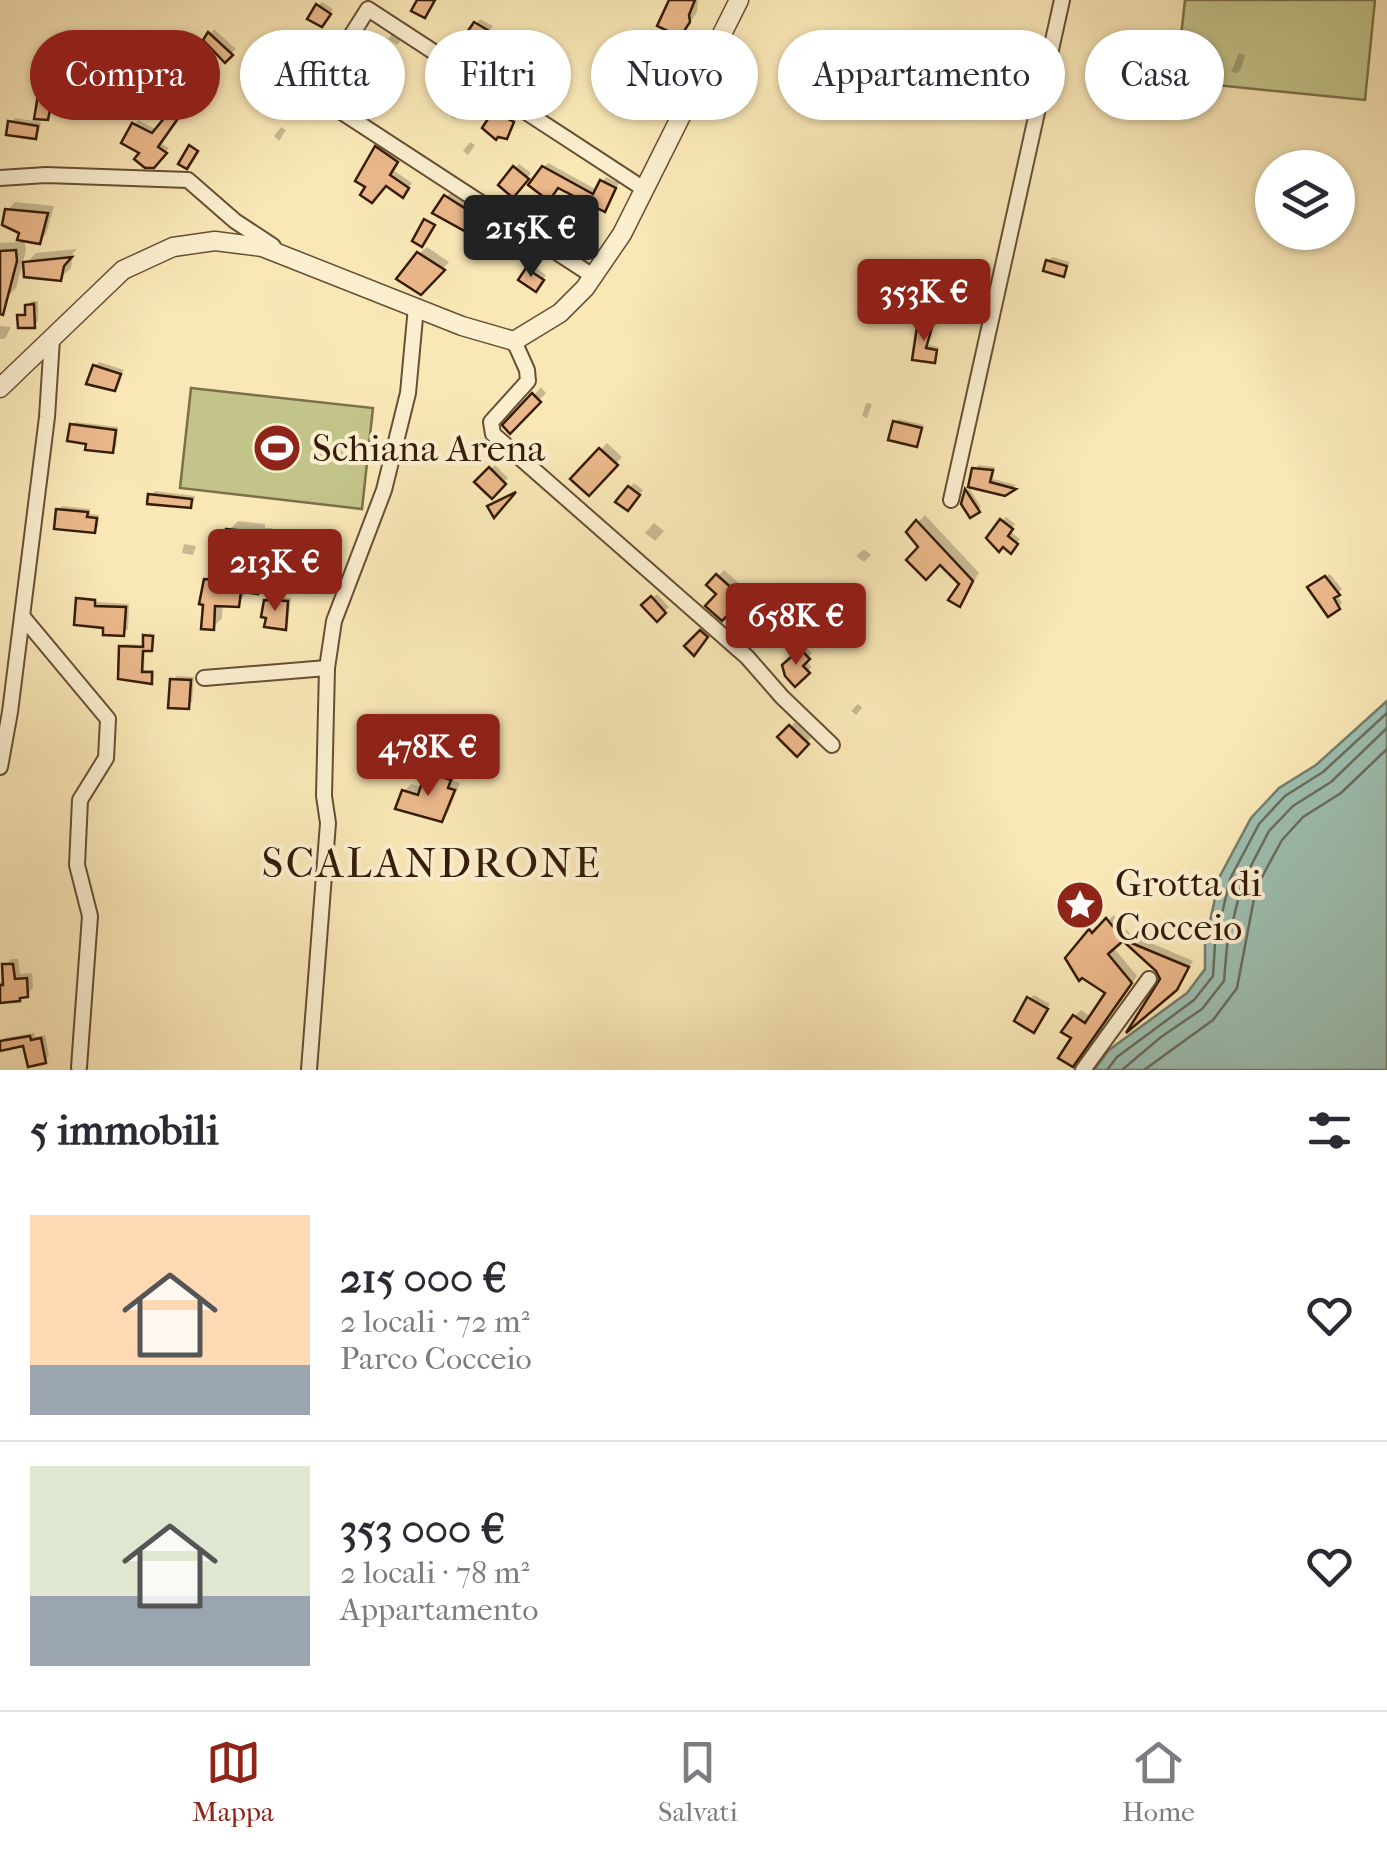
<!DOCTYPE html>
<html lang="it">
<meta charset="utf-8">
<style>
:root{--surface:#fff;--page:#f2f2f3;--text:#2b2b33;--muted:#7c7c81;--line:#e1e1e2;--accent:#8f2418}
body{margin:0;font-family:"IM FELL French Canon",serif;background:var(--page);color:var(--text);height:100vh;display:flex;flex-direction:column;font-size:38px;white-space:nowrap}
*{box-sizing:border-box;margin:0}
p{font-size:32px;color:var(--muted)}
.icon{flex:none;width:55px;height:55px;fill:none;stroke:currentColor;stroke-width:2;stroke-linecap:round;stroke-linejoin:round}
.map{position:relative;height:1070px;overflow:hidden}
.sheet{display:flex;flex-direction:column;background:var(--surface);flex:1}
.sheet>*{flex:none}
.guide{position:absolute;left:30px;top:30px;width:1328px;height:90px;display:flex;gap:20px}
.fabs{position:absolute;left:1255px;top:150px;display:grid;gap:20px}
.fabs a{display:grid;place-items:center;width:100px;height:100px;border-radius:50%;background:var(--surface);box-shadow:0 2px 8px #0004;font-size:50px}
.price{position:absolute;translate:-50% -85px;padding:0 22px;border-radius:10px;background:var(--accent);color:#fff;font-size:32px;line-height:65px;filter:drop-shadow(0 2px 5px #0008)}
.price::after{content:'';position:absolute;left:50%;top:60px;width:30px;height:22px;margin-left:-15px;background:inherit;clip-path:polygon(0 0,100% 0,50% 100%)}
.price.current{background:#222;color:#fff}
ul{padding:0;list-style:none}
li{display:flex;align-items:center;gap:30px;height:250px;padding:0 30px}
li+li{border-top:2px solid var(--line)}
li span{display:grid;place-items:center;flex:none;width:280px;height:200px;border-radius:0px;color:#555}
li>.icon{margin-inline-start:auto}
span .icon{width:120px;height:120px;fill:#fffc;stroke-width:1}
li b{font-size:42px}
h2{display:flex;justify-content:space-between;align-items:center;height:120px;padding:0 30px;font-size:42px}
.tag{padding:0 35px;border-radius:45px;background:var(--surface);box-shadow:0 2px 8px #0004;font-size:35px;line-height:90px}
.tag.current{background:var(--accent);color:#fff}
.tabs{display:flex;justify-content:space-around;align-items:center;height:140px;border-top:2px solid var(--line);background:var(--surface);font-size:28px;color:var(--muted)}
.tabs a{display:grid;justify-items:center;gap:5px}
.tabs .current{color:var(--accent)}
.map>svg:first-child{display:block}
.grass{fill:#c3c48a;stroke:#7c7049;stroke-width:2.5}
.water{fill:#9ebfb1;stroke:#747e6d;stroke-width:2.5}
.shadow{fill:#0003}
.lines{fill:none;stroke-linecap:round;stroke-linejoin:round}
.shore{stroke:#6a6e5c;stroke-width:2.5}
.building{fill:#eab88a;stroke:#361c08;stroke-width:2.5}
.minor-casing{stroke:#674f34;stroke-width:18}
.tertiary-casing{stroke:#674f34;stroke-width:21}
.minor{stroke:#fbefd0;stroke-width:14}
.tertiary{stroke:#fbefd0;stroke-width:18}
.labels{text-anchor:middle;stroke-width:8;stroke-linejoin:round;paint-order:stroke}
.poi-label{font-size:38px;fill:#361c08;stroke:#fbefd0;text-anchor:start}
.quarter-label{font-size:42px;letter-spacing:2.5px;fill:#361c08;stroke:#fbefd0}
</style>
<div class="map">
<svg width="1387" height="1070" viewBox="0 0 1387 1070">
<rect width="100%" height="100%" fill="#f9e7b6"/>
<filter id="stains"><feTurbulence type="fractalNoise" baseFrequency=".002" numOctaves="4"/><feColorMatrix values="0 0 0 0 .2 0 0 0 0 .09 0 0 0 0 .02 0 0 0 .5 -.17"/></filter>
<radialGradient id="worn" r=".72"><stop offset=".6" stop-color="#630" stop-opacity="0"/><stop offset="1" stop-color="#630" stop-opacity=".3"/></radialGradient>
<g class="grass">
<path d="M1185,0h190l-10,100 -189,-19z"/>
<path d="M191,388l182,20 -11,101 -182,-21z"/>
</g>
<path class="water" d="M1387,701v369h-293l15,-20 78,-57 18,-24v-25l15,-68 31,-58 28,-30 37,-23z"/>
<g class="shadow">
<path d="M672,0h26l-1,12 -13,19z"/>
<path d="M322,2l11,7 -7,11 -8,-14z"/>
<path d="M480,19l13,7 -13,17 -15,-4z"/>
<path d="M214,29l22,20 -11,10 -19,-19z"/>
<path d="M394,32l9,6 -6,7 -9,-6z"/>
<path d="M294,37l25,16 -11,17 -21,-26z"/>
<path d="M79,52l11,3 -11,25 -5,-24z"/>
<path d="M1239,53l6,2 -4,14 -4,4 -6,-1z"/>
<path d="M361,56l19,14 5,-5 12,7 -21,34 -14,-11 -8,-32z"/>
<path d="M536,56l10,6 -13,22 -1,-24z"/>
<path d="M454,104l9,5 -8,10 -9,-6z"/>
<path d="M176,109l5,4 -21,30 9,5 -16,18 -10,-13 -18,-11 13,-22 20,10z"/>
<path d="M500,109l17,8 -10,19 -12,-23z"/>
<path d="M15,118l26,4 -2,10 -4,5 -24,-14z"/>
<path d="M281,127l5,3 -7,11 -5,-5z"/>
<path d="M470,142l5,3 -7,10 -5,-4z"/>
<path d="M381,144l20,13 -8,13 19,13 -5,7 -21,-7 -9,-35z"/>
<path d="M548,163l49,27 9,-13 13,6 -11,22 -49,-19 -15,-19z"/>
<path d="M519,164l12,9 -18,21 -11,-9z"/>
<path d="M453,189l32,21 -16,21 -33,-19z"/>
<path d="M15,202l39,4 -8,28 -7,7 -15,-2 2,11 -10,38 -9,9 -7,-3v-51l20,-1 1,-11 -14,-21z"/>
<path d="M427,247l22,15 -28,30 -2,-38z"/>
<path d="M77,249l-4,4 -2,15 -11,10 -34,-15 10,-10z"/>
<path d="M1052,257l18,5 -6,12 -16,-13z"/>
<path d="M532,265l14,10 -6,10 -12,-16z"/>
<path d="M31,301h7v20l-4,4 -14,-9 7,-4z"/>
<path d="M923,318l11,3 -6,24 11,2 -5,14 -19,-3z"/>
<path d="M0,326l11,1 -6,12h-5z"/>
<path d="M99,362l25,8 -10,18 -19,-22z"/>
<path d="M541,387l5,6 -36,38 -4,-3z"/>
<path d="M866,403l6,1 -5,14 -5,-2z"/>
<path d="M899,419l25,6 -8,19 -21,-22z"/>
<path d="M76,422l42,5 -2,20 -4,3 -23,-8 -17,-17z"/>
<path d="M607,443l15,14 -33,36 -15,-14z"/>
<path d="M495,465l13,13 -16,17 -14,-13z"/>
<path d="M978,465l17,2 -2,12 23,6 -11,8 -34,-8z"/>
<path d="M634,483l9,7 -11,14 -2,-17z"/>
<path d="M969,488l12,19 -3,3 -14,-7z"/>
<path d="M155,491l40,5 -1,5 -4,5 -39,-10z"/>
<path d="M62,506l28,3v5l9,1 -1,11 -4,4 -36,-20z"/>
<path d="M925,515l54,58 -19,31 2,-20 -53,-52z"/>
<path d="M1006,517l9,7 -6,7 11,8 -9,11 -9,-29z"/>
<path d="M238,521l27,3v4h7l-6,54 -9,9 -9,-1 -10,14h-15l-1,14 -9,9 -7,-47 9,-9 13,1 2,-13 7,-7 2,-14 -10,-8z"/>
<path d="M654,523l10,8 -9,10 -10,-8z"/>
<path d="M184,544l12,2 -3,9 -11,-2z"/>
<path d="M864,549l7,6 -7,7 -8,-6z"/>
<path d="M286,561l17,6 -6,10 -16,-11z"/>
<path d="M724,570l18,16 -9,9 6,5 -17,18 -3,-25 -9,-8z"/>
<path d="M1330,574l12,15 -5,5 5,9 -4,4 -24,-24z"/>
<path d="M657,594l12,13 -12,11 -12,-13z"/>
<path d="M270,598h21l-3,25 -3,4 -19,-26z"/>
<path d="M79,601l50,3 -1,25 -5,4z"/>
<path d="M149,633l6,1 -1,11 -9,3 -1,22h10v8l-3,3 -31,-4 1,-30 3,-3 21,1z"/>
<path d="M806,647l6,6 -7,7 7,7 -17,17 -10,-18z"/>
<path d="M177,676l17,1 -2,25 -4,4 -15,-26z"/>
<path d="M858,704l4,4 -6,7 -5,-4z"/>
<path d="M795,722l16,16 -14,15 -17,-16z"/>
<path d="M433,770l23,3 -2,8 6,2 -12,29 -7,7 -37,-28 7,-7 12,4z"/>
<path d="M1114,915l16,19 63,27 -18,27 -13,-9 -4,-9 -35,-32 -10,9 24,29 -58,82 -5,-20 1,-22 6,-6 11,8 17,-26 -41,-33 28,-33 3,3z"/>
<path d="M11,959h7l2,15 12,-1 1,15 -6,6 -27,6v-18l6,-2 -1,-15z"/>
<path d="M1034,995l16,9 -12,21 -9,-26z"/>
<path d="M34,1033l1,4 10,-2 4,21 -4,5 -20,-18 -24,-1 4,-4z"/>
</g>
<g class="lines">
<g class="shore">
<path d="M1107,1070l10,-13 77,-57 19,-24 2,-32 15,-65 29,-55 26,-28 38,-24 64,-59"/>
<path d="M1122,1070l39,-33 41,-28 22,-28 3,-35 15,-63 27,-52 24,-25 38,-24 56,-54"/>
<path d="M1144,1070l69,-50 24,-32 19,-100 26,-48 21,-23 38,-24 46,-44"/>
</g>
</g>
<g class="building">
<path d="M417,0h18l-10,18 -14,-7z"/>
<path d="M669,0h26l-6,15 1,7 -13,20 -12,-6 3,-5 -11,-5z"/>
<path d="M316,4l15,10 -9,13 -15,-8z"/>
<path d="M474,22l17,10 -14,18 -15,-10z"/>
<path d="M208,32l25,23 -8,8 -22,-23z"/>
<path d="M285,42l29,19 -13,19 -28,-18z"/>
<path d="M72,55l15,4 -7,24 -14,-4z"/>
<path d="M530,59l14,8 -15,24 -16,-9z"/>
<path d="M352,61l21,14 4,-5 15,9 -22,37 -17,-13 5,-7 -20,-14z"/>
<path d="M44,87l10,2 -6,31 -14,-1 4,-24h4z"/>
<path d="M170,111l9,6 -21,30 9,6 -13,15h-9l-11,-9 5,-6 -18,-10 11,-20 20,10z"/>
<path d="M493,111l21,11 -7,17 -9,-2 -2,3 -14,-12z"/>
<path d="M8,121l30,5 -2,13 -30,-4z"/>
<path d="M189,145l9,6 -11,18 -9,-5z"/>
<path d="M375,146l23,16 -8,13 19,13 -6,10 -17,-12 -14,17 -12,-8 5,-8 -10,-6z"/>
<path d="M513,166l16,13 -16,19 -15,-13z"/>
<path d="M542,166l51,28 7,-14 16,8 -11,24 -47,-24 -9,13 -21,-16z"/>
<path d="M444,195l36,23 -10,16 -38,-21z"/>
<path d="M5,209l43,4 -8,31 -23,-4 2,-7 -17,-8z"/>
<path d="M424,219l11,6 -13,22 -10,-6z"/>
<path d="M16,250l1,11 -14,54 -3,-1v-63z"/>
<path d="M417,252l28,18 -24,25 -25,-16z"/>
<path d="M72,257l-8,9 -3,15 -37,-4 -1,-15z"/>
<path d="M1046,260l21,6 -3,11 -21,-6z"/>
<path d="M526,268l18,12 -8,12 -18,-12z"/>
<path d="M34,304l1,24h-17l-1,-13h8v-10z"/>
<path d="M918,320l15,4 -7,24 11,2 -2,13 -23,-3z"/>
<path d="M93,365l28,9 -6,17 -29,-7z"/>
<path d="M532,393l9,9 -31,32 -8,-9z"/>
<path d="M893,421l29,7 -5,19 -29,-7z"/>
<path d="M70,424l46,6 -3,23 -28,-3 1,-6 -19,-3z"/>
<path d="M599,448l19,17 -29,31 -19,-17z"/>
<path d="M489,467l17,17 -14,15 -18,-17z"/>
<path d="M972,468l21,2 -3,12 26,7 -11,7 -37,-9z"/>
<path d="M628,486l12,9 -12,16 -13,-9z"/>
<path d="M965,489l15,23 -10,6 -9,-14z"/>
<path d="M516,492l-22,26 -7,-12z"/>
<path d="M148,494l44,5 -1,9 -44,-4z"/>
<path d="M56,509l32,3 -1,5 10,1 -2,15 -41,-4z"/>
<path d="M1000,519l13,10 -5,7 10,8 -7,10 -8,-7 -4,5 -13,-14z"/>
<path d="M916,520l57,61 -13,26 -12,-7 11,-16 -19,-19 -14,15 -20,-20 12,-13 -12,-15z"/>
<path d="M226,529l31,3v4l7,1 -6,57 -17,-2 -2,15 -24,-1 -1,24 -13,-1 2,-24 -4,-1 5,-25 20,1 3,-22 7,1 2,-18 -11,-2z"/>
<path d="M279,564l21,7 -2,9 -4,-1 -2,4 -17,-11z"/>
<path d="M716,574l21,19 -8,10 5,5 -12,13 -17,-15 11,-12 -10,-9z"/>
<path d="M1325,576l15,19 -6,3 6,11 -12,8 -21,-30z"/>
<path d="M651,596l15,17 -9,9 -16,-17z"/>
<path d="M76,598l19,2v6l31,1 -2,29 -21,-1v-7l-29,-3z"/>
<path d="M264,600l24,1 -2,29 -22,-3 2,-9 -5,-1z"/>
<path d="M700,630l8,7 -14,19 -10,-10z"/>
<path d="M143,635l10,1 -1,15h-9l-1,21h10v12l-34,-5 1,-33 24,1z"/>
<path d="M800,649l10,10 -7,7 7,7 -15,14 -10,-11 -3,-11z"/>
<path d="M170,679l21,1 -2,29 -21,-1z"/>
<path d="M789,725l20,19 -12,13 -20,-20z"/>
<path d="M436,775l15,5 -3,8 7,2 -13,32 -47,-13 7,-19 16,5 6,-19 11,4z"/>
<path d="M1106,918l18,22 65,27 -12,23 -51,43 34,-54 -4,-8 -33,-30 -15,13 24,29 -59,84 -15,-9 13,-20 -10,-6 12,-17 12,8 20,-30 -23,-15 -3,3 -14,-23 24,-29 3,4z"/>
<path d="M2,964h11l2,15 12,-1 1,19 -8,1v3l-20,2v-18h3z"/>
<path d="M1027,997l21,12 -14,24 -20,-12z"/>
<path d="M30,1036l1,4 10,-2 5,25 -18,4 -5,-21 -23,5v-10z"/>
</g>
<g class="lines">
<g class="minor-casing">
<g id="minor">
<path d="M0,178l46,-3 142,5 47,41 38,25"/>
<path d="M593,276l-279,-182 54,-85 276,180"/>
<path d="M514,341l13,29 1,11 -37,41 2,12 254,223 35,40 50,48"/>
<path d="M951,500l111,-500"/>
<path d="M22,616l86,103 -2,39 -26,42 -3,65 13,51 -11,151"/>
<path d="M204,678l123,-10"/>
<path d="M0,767l10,-55 37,-295 5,-78"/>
<path d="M309,1070l19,-247 -4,-27 3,-128 7,-47 50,-131 24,-97 8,-86"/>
<path d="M1083,1070l66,-91"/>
</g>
</g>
<g class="tertiary-casing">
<path id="tertiary" d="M0,388l123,-118 50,-23 42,-6 47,6 200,79 52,15 46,-28 25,-25 37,-54 117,-234"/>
</g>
<use href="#minor" class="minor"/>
<use href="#tertiary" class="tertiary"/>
</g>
<defs>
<g id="stadium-disc" transform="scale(2.5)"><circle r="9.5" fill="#8f2418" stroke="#fbefd0"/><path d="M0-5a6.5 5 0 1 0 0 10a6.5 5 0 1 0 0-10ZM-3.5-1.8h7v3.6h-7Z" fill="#fff"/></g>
<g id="sight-disc" transform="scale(2.5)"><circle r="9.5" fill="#8f2418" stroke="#fbefd0"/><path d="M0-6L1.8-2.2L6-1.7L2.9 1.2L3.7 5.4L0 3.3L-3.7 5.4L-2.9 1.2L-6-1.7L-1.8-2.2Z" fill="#fff"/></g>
</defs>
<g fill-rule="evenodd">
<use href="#stadium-disc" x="277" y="448"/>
<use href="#sight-disc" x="1080" y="905"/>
</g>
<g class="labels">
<g class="poi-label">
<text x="312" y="461">Schiana Arena</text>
<text x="1115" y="896">Grotta di<tspan x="1115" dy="44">Cocceio</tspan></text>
</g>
<g class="quarter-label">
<text x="432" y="877">SCALANDRONE</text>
</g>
</g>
<rect width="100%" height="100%" filter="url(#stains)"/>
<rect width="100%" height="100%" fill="url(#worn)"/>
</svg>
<div class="fabs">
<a><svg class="icon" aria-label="layers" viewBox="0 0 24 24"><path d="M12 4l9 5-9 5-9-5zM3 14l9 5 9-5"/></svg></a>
</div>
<b class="price current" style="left:531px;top:280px">215K €</b>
<b class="price" style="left:924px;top:344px">353K €</b>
<b class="price" style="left:275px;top:614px">213K €</b>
<b class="price" style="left:796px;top:668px">658K €</b>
<b class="price" style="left:428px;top:799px">478K €</b>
<div class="guide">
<a class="tag current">Compra</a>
<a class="tag">Affitta</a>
<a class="tag">Filtri</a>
<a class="tag">Nuovo</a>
<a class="tag">Appartamento</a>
<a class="tag">Casa</a>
</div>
</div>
<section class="sheet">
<h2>5 immobili<svg class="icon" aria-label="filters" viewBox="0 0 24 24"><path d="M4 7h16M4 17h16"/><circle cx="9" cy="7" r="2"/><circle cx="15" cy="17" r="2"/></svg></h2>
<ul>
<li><span style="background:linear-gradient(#ffd9b3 75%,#9aa5b1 0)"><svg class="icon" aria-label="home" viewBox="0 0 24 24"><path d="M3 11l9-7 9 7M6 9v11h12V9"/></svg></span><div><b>215 000 €</b><p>2 locali · 72 m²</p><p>Parco Cocceio</p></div><svg class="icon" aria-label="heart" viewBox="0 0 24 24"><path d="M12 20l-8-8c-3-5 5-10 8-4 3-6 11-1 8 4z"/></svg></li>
<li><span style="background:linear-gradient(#dfe7d0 65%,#9aa5b1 0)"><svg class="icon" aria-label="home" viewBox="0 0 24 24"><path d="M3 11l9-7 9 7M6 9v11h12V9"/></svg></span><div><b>353 000 €</b><p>2 locali · 78 m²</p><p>Appartamento</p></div><svg class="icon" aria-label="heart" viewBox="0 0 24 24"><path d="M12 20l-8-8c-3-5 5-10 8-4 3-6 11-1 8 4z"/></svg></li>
</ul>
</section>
<nav class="tabs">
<a class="current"><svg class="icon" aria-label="map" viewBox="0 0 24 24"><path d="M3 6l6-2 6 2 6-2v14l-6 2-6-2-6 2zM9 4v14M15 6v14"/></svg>Mappa</a>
<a><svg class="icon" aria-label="saved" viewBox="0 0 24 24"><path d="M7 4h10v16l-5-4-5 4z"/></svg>Salvati</a>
<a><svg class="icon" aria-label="home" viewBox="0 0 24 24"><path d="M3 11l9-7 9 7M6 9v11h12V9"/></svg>Home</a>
</nav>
